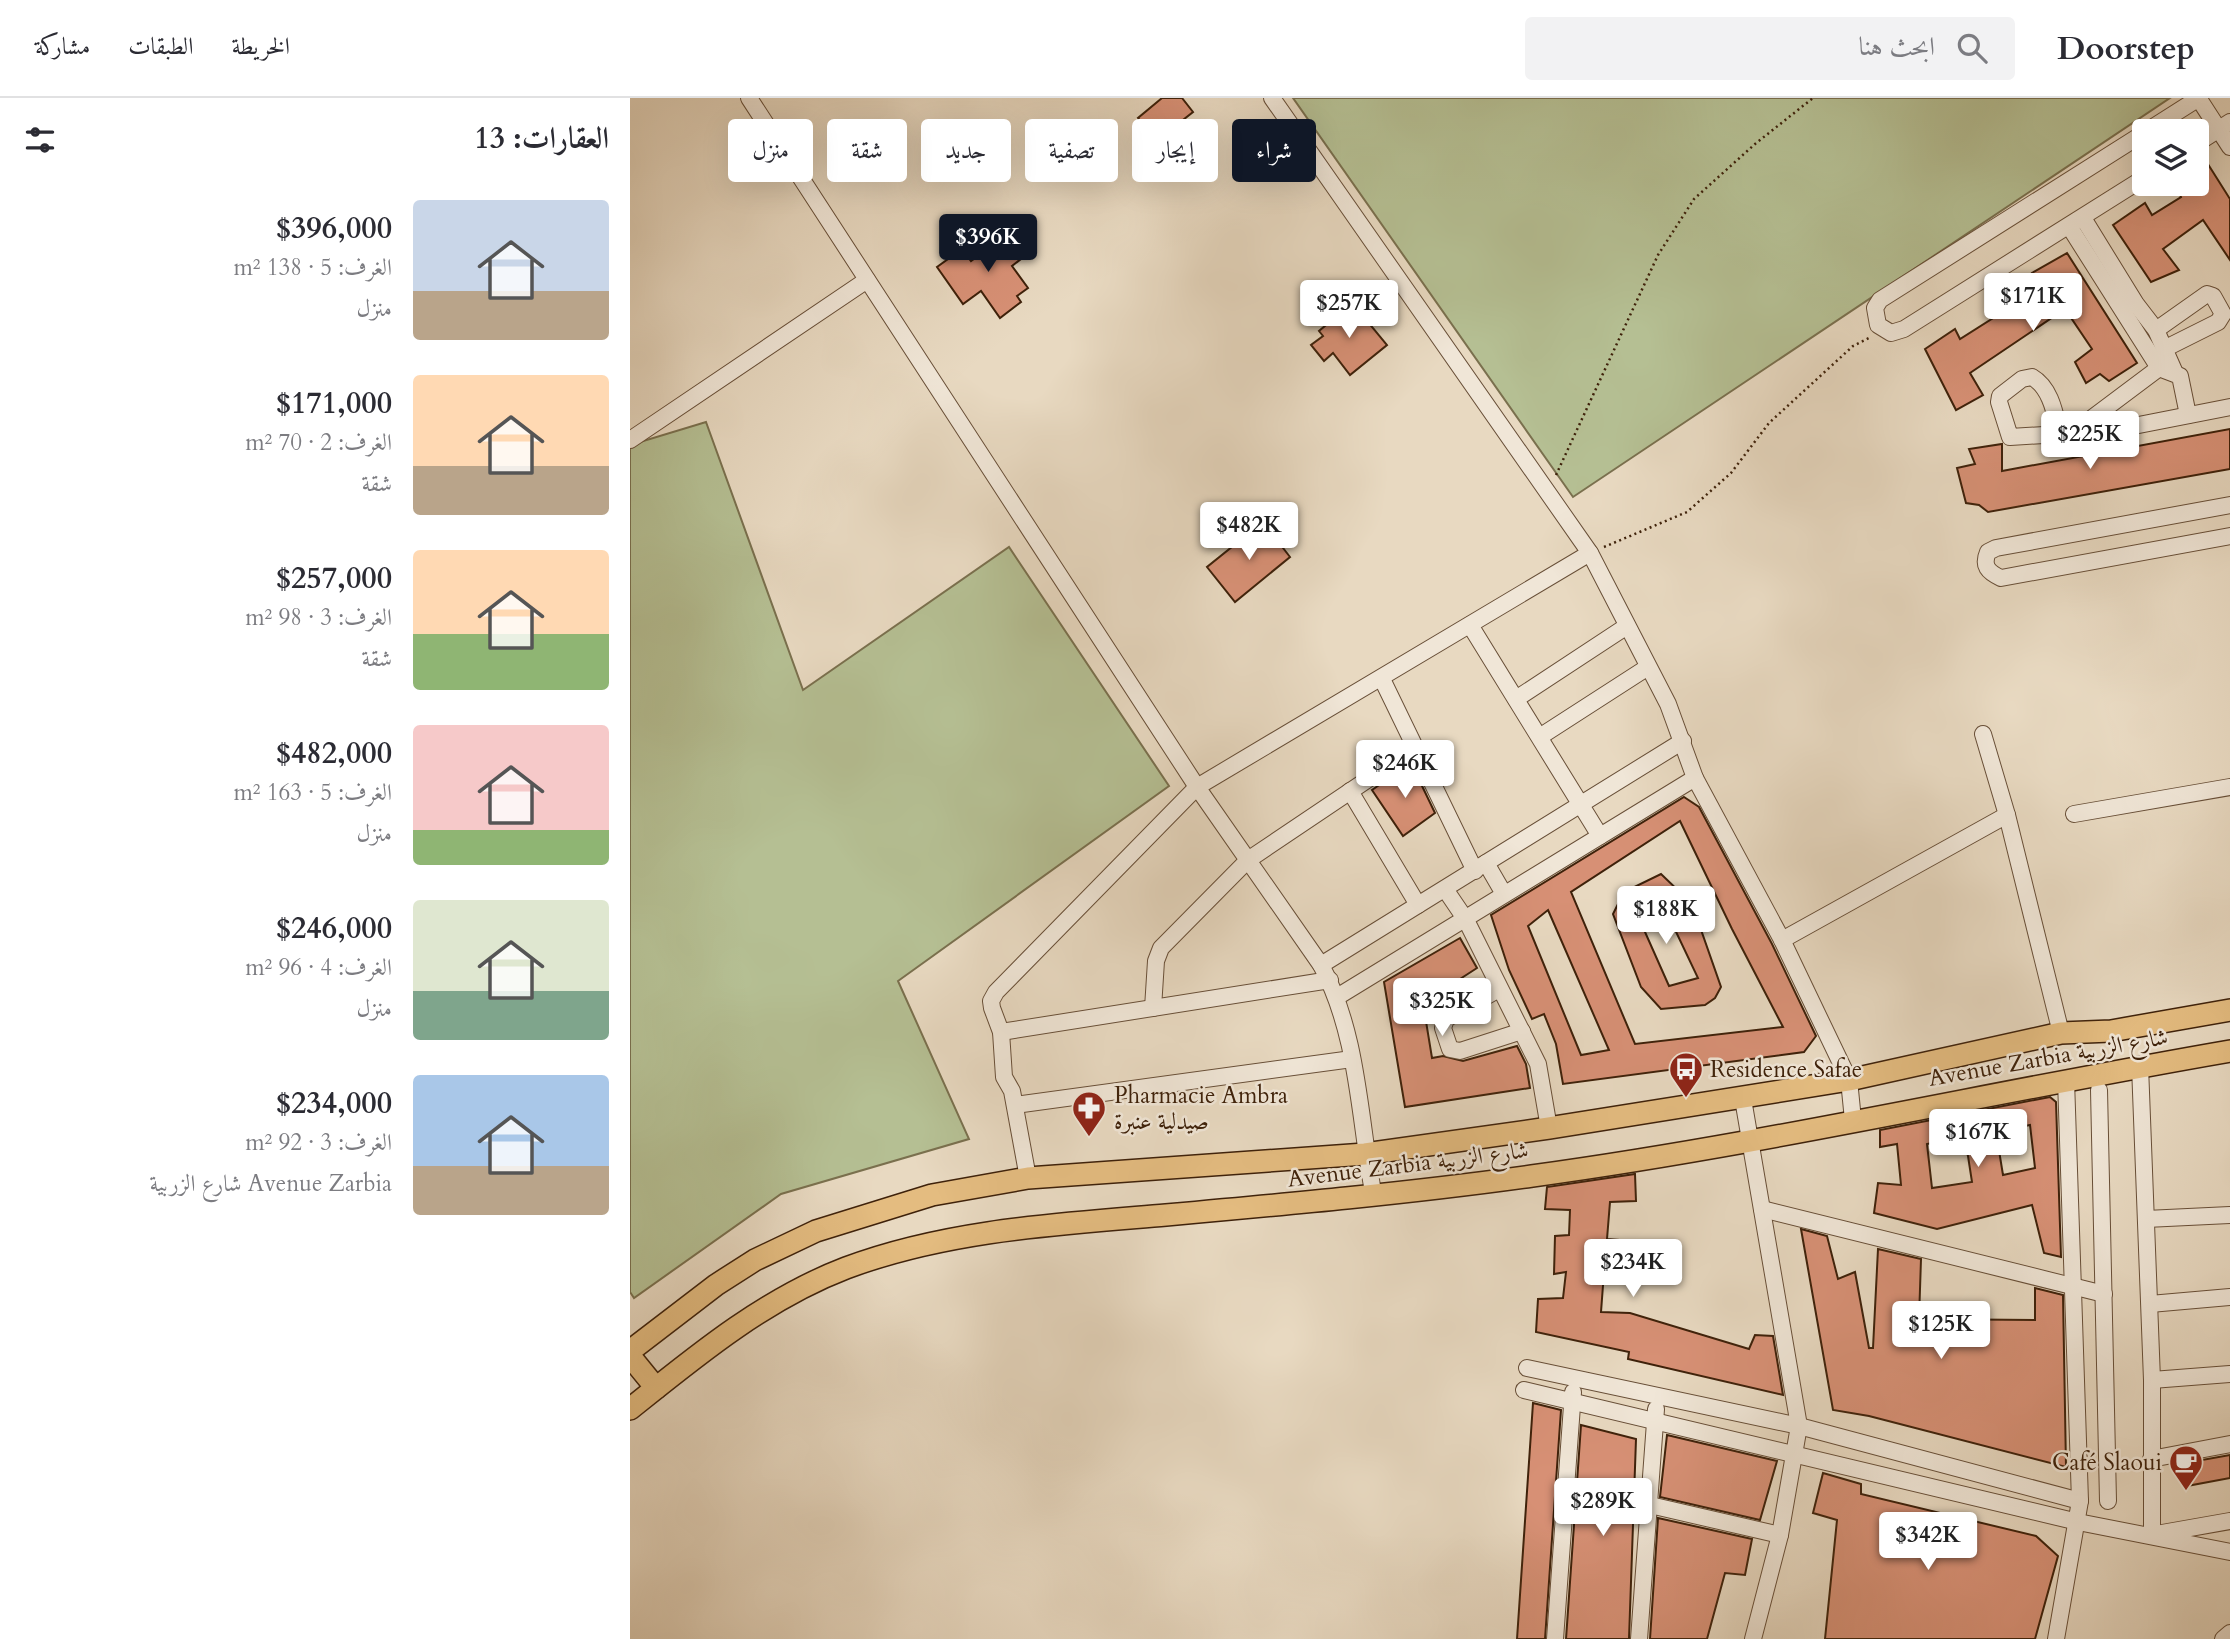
<!DOCTYPE html>
<html lang="ar">
<meta charset="utf-8">
<style>
:root{--surface:#fff;--page:#f2f2f3;--text:#2b2b33;--muted:#7c7c81;--line:#e1e1e2;--accent:#111827}
body{margin:0;font-family:Cardo,Amiri,serif;background:var(--page);color:var(--text);direction:rtl;height:100vh;display:flex;flex-direction:column;font-size:26px;white-space:nowrap}
*{box-sizing:border-box;margin:0}
p{font-size:23px;color:var(--muted)}
.icon{flex:none;width:38px;height:38px;fill:none;stroke:currentColor;stroke-width:2;stroke-linecap:round;stroke-linejoin:round}
.map{position:relative;flex:1;overflow:hidden;direction:ltr}
.panel{display:flex;flex-direction:column;background:var(--surface);width:630px}
.panel>*{flex:none}
.banner{position:absolute;left:21px;top:21px;width:665px;height:63px;direction:rtl;display:flex;gap:14px}
.fabs{position:absolute;left:1502px;top:21px;display:grid;gap:14px}
.fabs a{display:grid;place-items:center;width:77px;height:77px;border-radius:7px;background:var(--surface);box-shadow:0 7px 28px #0002;font-size:35px}
.price{position:absolute;translate:-50% -60px;padding:0 16px;border-radius:7px;background:#fff;color:#222;font-size:23px;line-height:46px;filter:drop-shadow(0 2px 4px #0008)}
.price::after{content:'';position:absolute;left:50%;top:42px;width:21px;height:16px;margin-left:-10px;background:inherit;clip-path:polygon(0 0,100% 0,50% 100%)}
.price.on{background:var(--accent);color:#fff}
ul{padding:0;list-style:none}
li{display:flex;align-items:center;gap:21px;height:175px;padding:0 21px}
li span{display:grid;place-items:center;flex:none;width:196px;height:140px;border-radius:7px;color:#555}
li>.icon{margin-inline-start:auto}
span .icon{width:84px;height:84px;fill:#fffc;stroke-width:1}
li b{font-size:30px}
h2{display:flex;justify-content:space-between;align-items:center;height:84px;padding:0 21px;font-size:30px}
.tag{padding:0 24px;border-radius:7px;background:var(--surface);box-shadow:0 7px 28px #0002;font-size:24px;line-height:63px}
.tag.on{background:var(--accent);color:#fff}
header{display:flex;align-items:center;gap:42px;box-sizing:border-box;height:98px;padding:0 35px;background:var(--surface);border-bottom:2px solid var(--line)}
header strong{font-size:33px}
nav{display:flex;gap:38px;margin-inline-start:auto;font-size:24px}
.search{width:490px;height:63px;background:var(--page);display:flex;align-items:center;gap:18px;box-sizing:border-box;padding:0 24px;border-radius:7px;color:var(--muted);font-size:26px}
main{display:flex;flex:1;min-height:0}
.map>svg:first-child{display:block}
.green{fill:#b5bf93;stroke:#7a704e;stroke-width:2}
.building{fill:#d79075;stroke:#3e210a;stroke-width:2;fill-rule:evenodd}
.lines{fill:none;stroke-linecap:round;stroke-linejoin:round}
.minor-casing{stroke:#684f38;stroke-width:18}
.major-casing{stroke:#3e210a;stroke-width:24}
.path{stroke:#3e210a;stroke-width:2.5;stroke-dasharray:2 3.5;stroke-linecap:butt}
.minor{stroke:#f0e6d7;stroke-width:16}
.major{stroke:#e4bc80;stroke-width:21}
.labels{text-anchor:middle;stroke-width:5;stroke-linejoin:round;paint-order:stroke}
.street-label{font-size:23px;fill:#3e210a;stroke:#f0e6d7}
.poi-label{font-size:23px;fill:#3e210a;stroke:#f0e6d7;text-anchor:start}
</style>
<header>
<strong>Doorstep</strong>
<div class="search"><svg class="icon" aria-label="search" viewBox="0 0 24 24"><circle cx="10" cy="10" r="6"/><path d="M15 15l6 6"/></svg>ابحث هنا</div>
<nav><a>الخريطة</a><a>الطبقات</a><a>مشاركة</a></nav>
</header>
<main>
<div class="map">
<svg width="1600" height="1541" viewBox="0 0 1600 1541">
<rect width="100%" height="100%" fill="#e8d9c1"/>
<filter id="stains"><feTurbulence type="fractalNoise" baseFrequency=".00286" numOctaves="4"/><feColorMatrix values="0 0 0 0 .2 0 0 0 0 .09 0 0 0 0 .02 0 0 0 .5 -.17"/></filter>
<radialGradient id="worn" r=".72"><stop offset=".6" stop-color="#630" stop-opacity="0"/><stop offset="1" stop-color="#630" stop-opacity=".3"/></radialGradient>
<g class="green">
<path d="M663,0h877l-597,399z"/>
<path d="M76,324l97,268 206,-143 160,239 -271,195 71,158 -188,55 -147,104 -4,-6v-847z"/>
</g>
<g class="building">
<path d="M532,0h20l11,14 -10,8 7,9 -12,10 -10,-11 -13,11 -17,-21z"/>
<path d="M1576,63l24,38v61l-27,-40 -40,29 16,21 -28,12 -38,-57 32,-22 7,12 29,-18 -6,-13h21v-16z"/>
<path d="M367,133l12,17 12,-9 9,13 -18,14 16,22 -11,8 4,6 -21,16 -19,-27 -18,13 -26,-37 25,-18 9,12 19,-14 -5,-7z"/>
<path d="M1437,155l70,110 -28,18 -9,-7 -14,9 -11,-21 17,-13 -27,-40 -95,64 13,22 -27,15 -31,-61 30,-20 5,10 79,-50 -7,-16z"/>
<path d="M719,208l6,8 4,-3 28,34 -37,30 -17,-22 -9,8 -13,-16 12,-9 -4,-5z"/>
<path d="M1600,331v40l-242,43 -9,-7 -13,-2 -9,-35 18,-4 -6,-15 33,-5v27z"/>
<path d="M633,424l27,35 -55,45 -28,-35z"/>
<path d="M781,665l24,50 -32,23 -31,-46z"/>
<path d="M1054,699l15,10 73,137 44,92 -12,16 -241,32 -7,-40 -12,-30 -12,5 -23,-49 -18,-55zM1050,723l52,108 51,98 -148,17 -64,-152zM918,812l61,140 -28,5 -53,-129z"/>
<path d="M1031,776l23,22 16,31 21,60 -6,11 -10,7 -44,4 -20,-22 -28,-73 11,-22zM1029,798l39,82 -29,8 -32,-72z"/>
<path d="M830,840l17,30 -54,35 9,55 11,-2 20,5 54,-15 9,18 4,24 -125,19 -21,-125z"/>
<path d="M1420,999l6,5 5,155 -17,-4 -12,-48 -95,24 -63,-16 4,-30 23,2 -4,-41 -17,3v-17zM1400,1027l5,43 -32,7 -7,-43zM1331,1039l7,19 4,26 -40,6 -5,-44z"/>
<path d="M1005,1076l1,27 -26,1 -3,37 12,1 1,33 -16,-1 -3,40 29,1 119,36 6,-14 18,1 10,59 -155,-36 1,-7 -93,-20 2,-33 25,-1 3,-26 -12,2 1,-38 14,-1 1,-25 -25,-1 2,-22z"/>
<path d="M1171,1131l26,7 11,43 17,-7 14,76h4l5,-99 43,10 -2,60 116,1v-32l28,7 3,172 -197,-51 -36,-6z"/>
<path d="M903,1305l28,7 -16,229h-28z"/>
<path d="M951,1327l55,14 -7,200h-63z"/>
<path d="M1037,1337l110,26 -17,59 -100,-23z"/>
<path d="M1600,1357v23l-43,8 -2,-23z"/>
<path d="M1193,1375l38,11v10l175,42 22,20 -23,83h-210l12,-119 -24,-7z"/>
<path d="M1028,1420l94,21 -7,36 -20,-2 -18,66h-57z"/>
</g>
<g class="lines">
<g class="minor-casing">
<g id="minor">
<path d="M119,0l448,689 124,178c38,70 38,155 53,232"/>
<path d="M642,0l318,455 78,151 27,74 87,162 67,140 4,40"/>
<path d="M1569,1l31,48"/>
<path d="M1517,33l52,-33"/>
<path d="M1514,35l-264,167 -5,8 3,17 13,8 13,-4 240,-151"/>
<path d="M1566,46l34,-22"/>
<path d="M1453,120l53,86 20,26 19,43"/>
<path d="M1439,128l90,142 21,8 8,39"/>
<path d="M1526,232l51,-36 6,2 10,18 -5,8 -52,26"/>
<path d="M1529,270l-68,51 -3,4 1,8 14,1 127,-25"/>
<path d="M1402,279c19,11 23,37 28,57l-50,3 -11,-35 1,-6 22,-17z"/>
<path d="M0,342l237,-160"/>
<path d="M1600,407l-234,43 -8,4c-6,14 0,20 13,26l229,-42"/>
<path d="M840,527l130,211"/>
<path d="M752,581l93,192"/>
<path d="M886,601l111,-73"/>
<path d="M1353,636l24,81 54,218"/>
<path d="M911,638l107,-69"/>
<path d="M720,693l68,114"/>
<path d="M1444,716l156,-27"/>
<path d="M856,765l18,31"/>
<path d="M815,791l21,31 72,144 11,64"/>
<path d="M1152,842l225,-125"/>
<path d="M691,867l362,-224"/>
<path d="M869,891l-53,30 -3,9 7,21 10,2 62,-20"/>
<path d="M707,899l358,-219"/>
<path d="M523,910l3,-47 5,-13 87,-88 165,-111"/>
<path d="M371,934l329,-52"/>
<path d="M1510,968l12,314v155"/>
<path d="M1469,992l9,411"/>
<path d="M1113,1001l56,327 -19,109 -27,104"/>
<path d="M385,1007l337,-46"/>
<path d="M398,1080l-16,-87 -8,-14 -3,-45 -9,-24 -1,-7 5,-9 201,-205 393,-234"/>
<path d="M1132,1111l342,85"/>
<path d="M1516,1121l84,-4"/>
<path d="M1520,1206l80,-7"/>
<path d="M897,1270l272,58 281,75"/>
<path d="M1522,1282l78,-6"/>
<path d="M894,1292l554,132 152,30"/>
<path d="M1521,1361l79,-15"/>
<path d="M1020,1407l130,30"/>
<path d="M1532,1435l68,-12"/>
<path d="M925,1541l18,-247"/>
<path d="M1009,1541l17,-230"/>
<path d="M1426,1541l24,-138 -14,-421"/>
<path d="M1593,1541l7,-6"/>
</g>
</g>
<g class="major-casing">
<g id="major">
<path d="M0,1253l86,-66 39,-25 61,-29 116,-36 96,-17 337,-24 184,-26 300,-48 212,-47 50,-2 119,-21"/>
<path d="M0,1258l26,32"/>
<path d="M0,1311c67,-54 135,-110 216,-141 101,-38 213,-44 320,-53 122,-11 244,-22 366,-39 234,-32 465,-85 698,-125"/>
</g>
</g>
<g class="path">
<path d="M926,377l102,-220 36,-56 61,-55 58,-46"/>
<path d="M974,449l83,-35 44,-39 38,-50 84,-77 16,-8"/>
</g>
<use href="#minor" class="minor"/>
<use href="#major" class="major"/>
</g>
<defs>
<g id="bus-pin" transform="scale(1.75)"><path d="M0 17L-7.5 6A9.5 9.5 0 1 1 7.5 6Z" fill="#8f2418" stroke="#f0e6d7"/><path d="M-5-6H5V4H4V6H2V4H-2V6H-4V4H-5ZM-3.5-4V0h7V-4ZM-3.5 1.2v1.5H-2V1.2ZM2 1.2v1.5H3.5V1.2Z" fill="#fff"/></g>
<g id="pharmacy-pin" transform="scale(1.75)"><path d="M0 17L-7.5 6A9.5 9.5 0 1 1 7.5 6Z" fill="#8f2418" stroke="#f0e6d7"/><path d="M-2-6h4v4h4v4h-4v4h-4v-4h-4v-4h4Z" fill="#fff"/></g>
<g id="cafe-pin" transform="scale(1.75)"><path d="M0 17L-7.5 6A9.5 9.5 0 1 1 7.5 6Z" fill="#8f2418" stroke="#f0e6d7"/><path d="M-5.5-4.5H6V0H3Q3 3.5 0 3.5H-2.5Q-5.5 3.5-5.5 0ZM3-3.2v2h1.7v-2ZM-6 4.5H4V6H-6Z" fill="#fff"/></g>
</defs>
<g fill-rule="evenodd">
<use href="#bus-pin" x="1056" y="971"/>
<use href="#pharmacy-pin" x="459" y="1010"/>
<use href="#cafe-pin" x="1556" y="1364"/>
</g>
<g class="labels">
<g class="street-label">
<text transform="translate(1418 959) rotate(-10)" y="8">Avenue Zarbia شارع الزربية</text>
<text transform="translate(778 1066) rotate(-7)" y="8">Avenue Zarbia شارع الزربية</text>
</g>
<g class="poi-label">
<text x="1080" y="979">Residence Safae</text>
<text x="484" y="1005">Pharmacie Ambra<tspan x="484" dy="26">صيدلية عنبرة</tspan></text>
<text x="1532" y="1372" text-anchor="end">Café Slaoui</text>
</g>
</g>
<rect width="100%" height="100%" filter="url(#stains)"/>
<rect width="100%" height="100%" fill="url(#worn)"/>
</svg>
<div class="fabs">
<a><svg class="icon" aria-label="layers" viewBox="0 0 24 24"><path d="M12 4l9 5-9 5-9-5zM3 14l9 5 9-5"/></svg></a>
</div>
<b class="price on" style="left:358px;top:176px">$396K</b>
<b class="price" style="left:1403px;top:235px">$171K</b>
<b class="price" style="left:719px;top:242px">$257K</b>
<b class="price" style="left:1460px;top:373px">$225K</b>
<b class="price" style="left:619px;top:464px">$482K</b>
<b class="price" style="left:775px;top:702px">$246K</b>
<b class="price" style="left:1036px;top:848px">$188K</b>
<b class="price" style="left:812px;top:940px">$325K</b>
<b class="price" style="left:1348px;top:1071px">$167K</b>
<b class="price" style="left:1003px;top:1201px">$234K</b>
<b class="price" style="left:1311px;top:1263px">$125K</b>
<b class="price" style="left:973px;top:1440px">$289K</b>
<b class="price" style="left:1298px;top:1474px">$342K</b>
<div class="banner">
<a class="tag on">شراء</a>
<a class="tag">إيجار</a>
<a class="tag">تصفية</a>
<a class="tag">جديد</a>
<a class="tag">شقة</a>
<a class="tag">منزل</a>
</div>
</div>
<section class="panel">
<h2>العقارات: 13<svg class="icon" aria-label="filters" viewBox="0 0 24 24"><path d="M4 7h16M4 17h16"/><circle cx="9" cy="7" r="2"/><circle cx="15" cy="17" r="2"/></svg></h2>
<ul>
<li><span style="background:linear-gradient(#c9d6e8 65%,#b9a48a 0)"><svg class="icon" aria-label="home" viewBox="0 0 24 24"><path d="M3 11l9-7 9 7M6 9v11h12V9"/></svg></span><div><b>$396,000</b><p>الغرف: 5 · 138 m²</p><p>منزل</p></div></li>
<li><span style="background:linear-gradient(#ffd9b3 65%,#b9a48a 0)"><svg class="icon" aria-label="home" viewBox="0 0 24 24"><path d="M3 11l9-7 9 7M6 9v11h12V9"/></svg></span><div><b>$171,000</b><p>الغرف: 2 · 70 m²</p><p>شقة</p></div></li>
<li><span style="background:linear-gradient(#ffd9b3 60%,#8fb573 0)"><svg class="icon" aria-label="home" viewBox="0 0 24 24"><path d="M3 11l9-7 9 7M6 9v11h12V9"/></svg></span><div><b>$257,000</b><p>الغرف: 3 · 98 m²</p><p>شقة</p></div></li>
<li><span style="background:linear-gradient(#f6c9c9 75%,#8fb573 0)"><svg class="icon" aria-label="home" viewBox="0 0 24 24"><path d="M3 11l9-7 9 7M6 9v11h12V9"/></svg></span><div><b>$482,000</b><p>الغرف: 5 · 163 m²</p><p>منزل</p></div></li>
<li><span style="background:linear-gradient(#dfe7d0 65%,#7fa58c 0)"><svg class="icon" aria-label="home" viewBox="0 0 24 24"><path d="M3 11l9-7 9 7M6 9v11h12V9"/></svg></span><div><b>$246,000</b><p>الغرف: 4 · 96 m²</p><p>منزل</p></div></li>
<li><span style="background:linear-gradient(#a9c7e8 65%,#b9a48a 0)"><svg class="icon" aria-label="home" viewBox="0 0 24 24"><path d="M3 11l9-7 9 7M6 9v11h12V9"/></svg></span><div><b>$234,000</b><p>الغرف: 3 · 92 m²</p><p>Avenue Zarbia شارع الزربية</p></div></li>
</ul>
</section>
</main>
